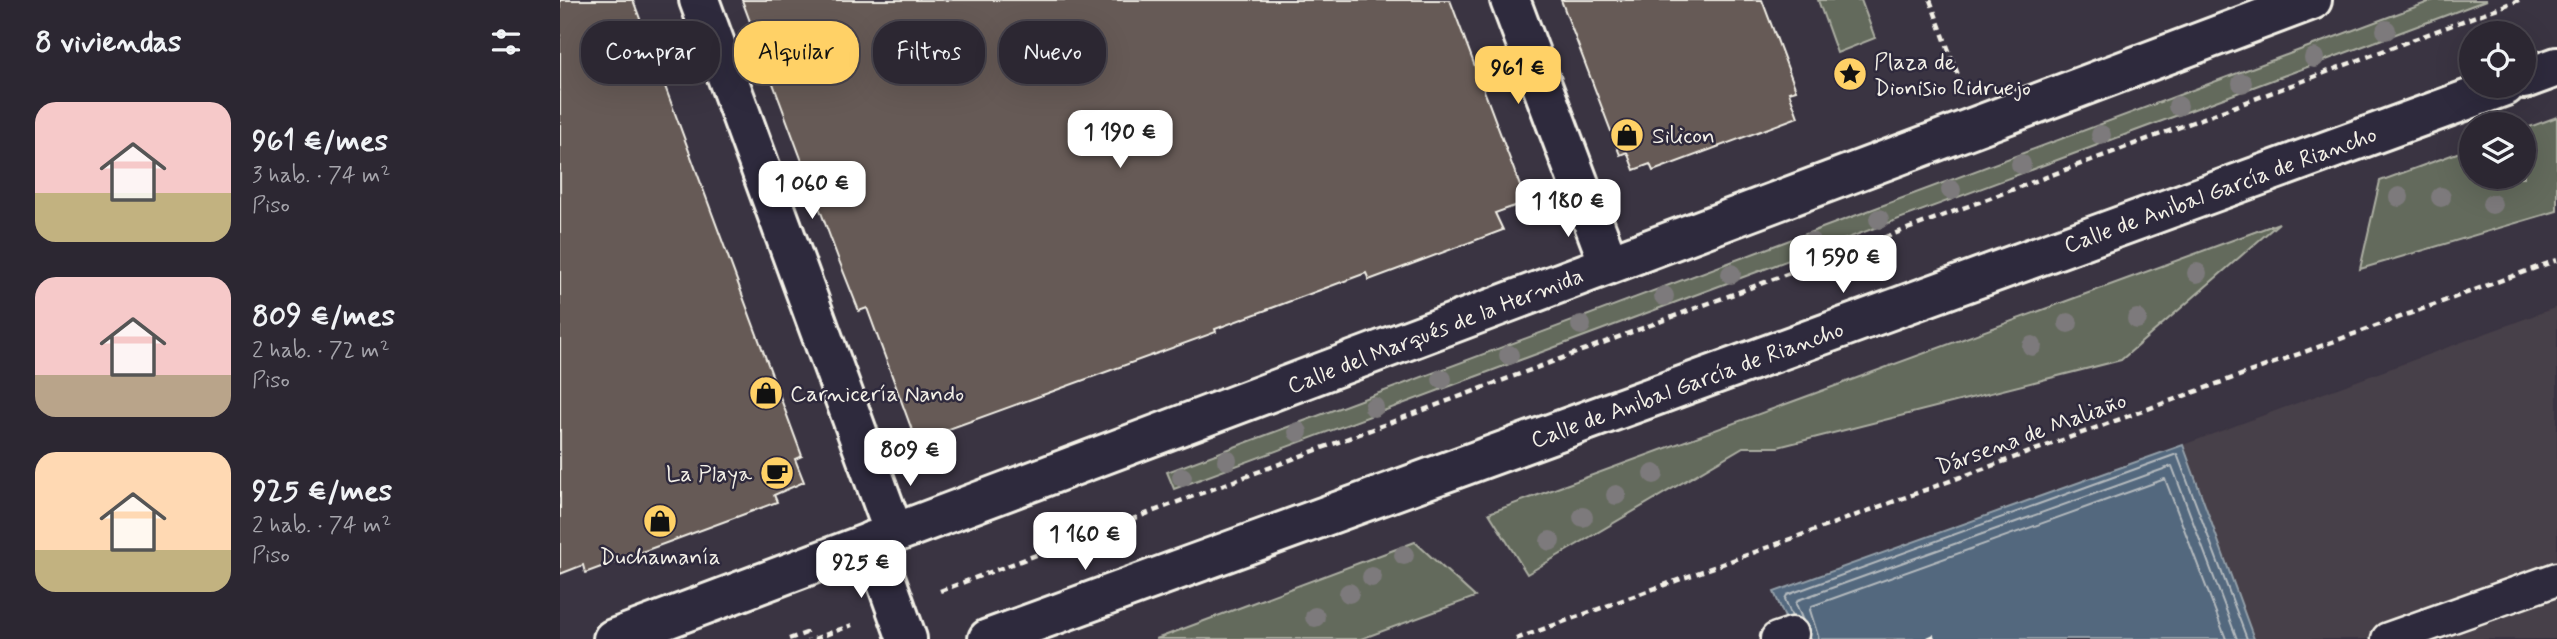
<!DOCTYPE html>
<html lang="es">
<meta charset="utf-8">
<style>
:root{--surface:#2c2732;--page:#38333e;--text:#f1f3f6;--muted:#a6a5ac;--line:#48444d;--accent:#ffd166}
body{margin:0;font-family:Mynerve,sans-serif;background:var(--page);color:var(--text);height:100vh;display:flex;flex-direction:column;font-size:26px;white-space:nowrap}
*{box-sizing:border-box;margin:0}
p{font-size:23px;color:var(--muted)}
.icon{flex:none;width:38px;height:38px;fill:none;stroke:currentColor;stroke-width:2;stroke-linecap:round;stroke-linejoin:round}
.map{position:relative;flex:1;overflow:hidden}
.details{display:flex;flex-direction:column;background:var(--surface);width:560px}
.details>*{flex:none}
.banner{position:absolute;left:21px;top:21px;width:665px;height:63px;display:flex;gap:14px}
.tools{position:absolute;left:1899px;top:21px;display:grid;gap:14px}
.tools a{display:grid;place-items:center;width:77px;height:77px;border-radius:50%;background:var(--surface);box-shadow:0 7px 28px #0002,0 0 0 2px var(--line);font-size:35px}
.price{position:absolute;translate:-50% -60px;padding:0 16px;border-radius:14px;background:#fff;color:#222;font-size:23px;line-height:46px;filter:drop-shadow(0 2px 4px #0008)}
.price::after{content:'';position:absolute;left:50%;top:42px;width:21px;height:16px;margin-left:-10px;background:inherit;clip-path:polygon(0 0,100% 0,50% 100%)}
.price.active{background:var(--accent);color:#111}
ul{padding:0;list-style:none}
li{display:flex;align-items:center;gap:21px;height:175px;padding:0 35px}
li span{display:grid;place-items:center;flex:none;width:196px;height:140px;border-radius:21px;color:#555}
li>.icon{margin-inline-start:auto}
span .icon{width:84px;height:84px;fill:#fffc;stroke-width:1}
li b{font-size:30px}
h2{display:flex;justify-content:space-between;align-items:center;height:84px;padding:0 35px;font-size:30px}
.chip{padding:0 24px;border-radius:28px;background:var(--surface);box-shadow:0 7px 28px #0002,0 0 0 2px var(--line);font-size:24px;line-height:63px}
.chip.active{background:var(--accent);color:#111}
main{display:flex;flex:1;min-height:0}
.map>svg:first-child{display:block}
.built{fill:#473f48}
.green{fill:#636a5c;stroke:#acaea2;stroke-width:2}
.water{fill:#53687e;stroke:#939fa8;stroke-width:2}
.lines{fill:none;stroke-linecap:round;stroke-linejoin:round}
.shore{stroke:#b4babe;stroke-width:2}
.building{fill:#665a56;stroke:#f4f1e8;stroke-width:2}
.service-casing{stroke:#f4f1e8;stroke-width:37}
.minor-casing{stroke:#f4f1e8;stroke-width:44}
.primary-casing{stroke:#f4f1e8;stroke-width:44}
.path{stroke:#f4f1e8;stroke-width:4.5;stroke-dasharray:7 5;stroke-linecap:butt}
.service{stroke:#2f2a3d;stroke-width:32}
.minor{stroke:#2f2a3d;stroke-width:38}
.primary{stroke:#2f2a3d;stroke-width:38}
.tree{fill:#7d7a7b}
.labels{text-anchor:middle;stroke-width:5;stroke-linejoin:round;paint-order:stroke}
.poi-label{font-size:23px;fill:#f4f1e8;stroke:#2f2a3d;text-anchor:start}
.street-label{font-size:23px;fill:#f4f1e8;stroke:#2f2a3d}
</style>
<main>
<section class="details">
<h2>8 viviendas<svg class="icon" aria-label="filters" viewBox="0 0 24 24"><path d="M4 7h16M4 17h16"/><circle cx="9" cy="7" r="2"/><circle cx="15" cy="17" r="2"/></svg></h2>
<ul>
<li><span style="background:linear-gradient(#f6c9c9 65%,#c2b280 0)"><svg class="icon" aria-label="home" viewBox="0 0 24 24"><path d="M3 11l9-7 9 7M6 9v11h12V9"/></svg></span><div><b>961 €/mes</b><p>3 hab. · 74 m²</p><p>Piso</p></div></li>
<li><span style="background:linear-gradient(#f6c9c9 70%,#b9a48a 0)"><svg class="icon" aria-label="home" viewBox="0 0 24 24"><path d="M3 11l9-7 9 7M6 9v11h12V9"/></svg></span><div><b>809 €/mes</b><p>2 hab. · 72 m²</p><p>Piso</p></div></li>
<li><span style="background:linear-gradient(#ffd9b3 70%,#c2b280 0)"><svg class="icon" aria-label="home" viewBox="0 0 24 24"><path d="M3 11l9-7 9 7M6 9v11h12V9"/></svg></span><div><b>925 €/mes</b><p>2 hab. · 74 m²</p><p>Piso</p></div></li>
</ul>
</section>
<div class="map">
<svg width="1997" height="639" viewBox="0 0 1997 639">
<rect width="100%" height="100%" fill="#3a3442"/>
<filter id="ink" filterUnits="userSpaceOnUse"><feTurbulence type="fractalNoise" baseFrequency=".0143" numOctaves="2"/><feDisplacementMap in="SourceGraphic" scale="14" xChannelSelector="R" yChannelSelector="G"/><feConvolveMatrix kernelMatrix="1 2 1 2 8 2 1 2 1" color-interpolation-filters="sRGB"/></filter>
<g filter="url(#ink)">
<path class="built" d="M1997,307v332h-303l-71,-194z"/>
<g class="green">
<path d="M1258,0h43l14,38 -38,15z"/>
<path d="M1874,0h53l-1313,489 -7,-17z"/>
<path d="M1997,117v94l-197,58 20,-88 91,-33v29h53v-48z"/>
<path d="M1719,223l-158,137 -343,87h-35l-216,127 -38,-61z"/>
<path d="M855,542l60,55 -114,42h-205z"/>
</g>
<path class="water" d="M1623,445l71,194h-460l-20,-47z"/>
<g class="lines">
<g class="shore">
<path d="M1232,617l-7,-18 2,-4 390,-141 70,185"/>
<path d="M1243,621l-7,-17 2,-4 374,-134 65,173"/>
<path d="M1259,639l-9,-29 2,-4 353,-127 61,160"/>
</g>
</g>
<g class="building">
<path d="M0,0h73l169,456 -7,3 9,23 -30,13 3,7 -192,71 -2,-8 -23,9z"/>
<path d="M182,0h708l76,202 -31,11 8,17 -134,50 -3,-7 -151,56 1,3 -300,109 -49,-133 -8,3 -21,-53z"/>
<path d="M1001,0h201l34,90 -7,2 9,25 -145,54 -3,-7 -16,6 -7,-18 -7,3z"/>
</g>
<g class="lines">
<g class="service-casing">
<g id="service">
<path d="M1217,639l15,-5"/>
<path d="M1828,639l169,-60"/>
</g>
</g>
<g class="minor-casing">
<g id="minor">
<path d="M139,0l195,533"/>
<path d="M950,0l99,264"/>
<path d="M1964,79l33,-12"/>
<path d="M312,541l35,98"/>
<path d="M428,639l1517,-553"/>
</g>
</g>
<g class="primary-casing">
<path id="primary" d="M53,639l1699,-639"/>
</g>
<g class="path">
<path d="M1370,0l31,83"/>
<path d="M380,591l1579,-591"/>
<path d="M229,639l17,-6 2,6"/>
<path d="M254,639l38,-14"/>
<path d="M956,639l1041,-379"/>
<path d="M1368,639l9,-4"/>
</g>
<use href="#service" class="service"/>
<use href="#minor" class="minor"/>
<use href="#primary" class="primary"/>
</g>
<g class="tree">
<circle cx="1826" cy="30" r="10"/>
<circle cx="1754" cy="58" r="10"/>
<circle cx="1682" cy="83" r="10"/>
<circle cx="1618" cy="106" r="10"/>
<circle cx="1541" cy="135" r="10"/>
<circle cx="1461" cy="164" r="10"/>
<circle cx="1391" cy="190" r="10"/>
<circle cx="1839" cy="197" r="10"/>
<circle cx="1881" cy="197" r="10"/>
<circle cx="1932" cy="204" r="10"/>
<circle cx="1319" cy="219" r="10"/>
<circle cx="1251" cy="242" r="10"/>
<circle cx="1637" cy="273" r="10"/>
<circle cx="1171" cy="274" r="10"/>
<circle cx="1104" cy="296" r="10"/>
<circle cx="1577" cy="319" r="10"/>
<circle cx="1508" cy="323" r="10"/>
<circle cx="1021" cy="325" r="10"/>
<circle cx="1472" cy="346" r="10"/>
<circle cx="949" cy="355" r="10"/>
<circle cx="882" cy="379" r="10"/>
<circle cx="814" cy="407" r="10"/>
<circle cx="738" cy="432" r="10"/>
<circle cx="667" cy="460" r="10"/>
<circle cx="1094" cy="474" r="10"/>
<circle cx="622" cy="477" r="10"/>
<circle cx="1056" cy="495" r="10"/>
<circle cx="1023" cy="517" r="10"/>
<circle cx="990" cy="541" r="10"/>
<circle cx="844" cy="555" r="10"/>
<circle cx="812" cy="577" r="10"/>
<circle cx="789" cy="593" r="10"/>
<circle cx="755" cy="617" r="10"/>
</g>
</g>
<defs>
<g id="sight-disc" transform="scale(1.75)"><circle r="9.5" fill="#ffd166" stroke="#2f2a3d"/><path d="M0-6L1.8-2.2L6-1.7L2.9 1.2L3.7 5.4L0 3.3L-3.7 5.4L-2.9 1.2L-6-1.7L-1.8-2.2Z" fill="#111"/></g>
<g id="shop-disc" transform="scale(1.75)"><circle r="9.5" fill="#ffd166" stroke="#2f2a3d"/><path d="M-5-2.5h2.3a2.7 3.5 0 0 1 5.4 0H5L5.5 6h-11ZM-1.5-2.5h3a1.5 2.3 0 0 0-3 0Z" fill="#111"/></g>
<g id="cafe-disc" transform="scale(1.75)"><circle r="9.5" fill="#ffd166" stroke="#2f2a3d"/><path d="M-5.5-4.5H6V0H3Q3 3.5 0 3.5H-2.5Q-5.5 3.5-5.5 0ZM3-3.2v2h1.7v-2ZM-6 4.5H4V6H-6Z" fill="#111"/></g>
</defs>
<g fill-rule="evenodd">
<use href="#sight-disc" x="1290" y="74"/>
<use href="#shop-disc" x="1067" y="135"/>
<use href="#shop-disc" x="206" y="393"/>
<use href="#cafe-disc" x="217" y="473"/>
<use href="#shop-disc" x="100" y="521"/>
</g>
<g class="labels">
<g class="poi-label">
<text x="1314" y="69">Plaza de<tspan x="1314" dy="26">Dionisio Ridruejo</tspan></text>
<text x="1092" y="143">Silicon</text>
<text x="230" y="401">Carnicería Nando</text>
<text x="192" y="481" text-anchor="end">La Playa</text>
<text x="100" y="564" text-anchor="middle">Duchamanía</text>
</g>
<g class="street-label">
<text transform="translate(1660 189) rotate(-20)" y="8">Calle de Anibal García de Riancho</text>
<text transform="translate(875 330) rotate(-21)" y="8">Calle del Marqués de la Hermida</text>
<text transform="translate(1127 384) rotate(-20)" y="8">Calle de Anibal García de Riancho</text>
<text transform="translate(1471 433) rotate(-20)" y="8">Dársena de Maliaño</text>
</g>
</g>
</svg>
<div class="tools">
<a><svg class="icon" aria-label="locate" viewBox="0 0 24 24"><circle cx="12" cy="12" r="6"/><path d="M12 2v4M12 18v4M2 12h4M18 12h4"/></svg></a>
<a><svg class="icon" aria-label="layers" viewBox="0 0 24 24"><path d="M12 4l9 5-9 5-9-5zM3 14l9 5 9-5"/></svg></a>
</div>
<b class="price active" style="left:958px;top:106px">961 €</b>
<b class="price" style="left:560px;top:170px">1 190 €</b>
<b class="price" style="left:252px;top:221px">1 060 €</b>
<b class="price" style="left:1008px;top:239px">1 180 €</b>
<b class="price" style="left:1283px;top:295px">1 590 €</b>
<b class="price" style="left:350px;top:488px">809 €</b>
<b class="price" style="left:525px;top:572px">1 160 €</b>
<b class="price" style="left:301px;top:600px">925 €</b>
<div class="banner">
<a class="chip">Comprar</a>
<a class="chip active">Alquilar</a>
<a class="chip">Filtros</a>
<a class="chip">Nuevo</a>
</div>
</div>
</main>
